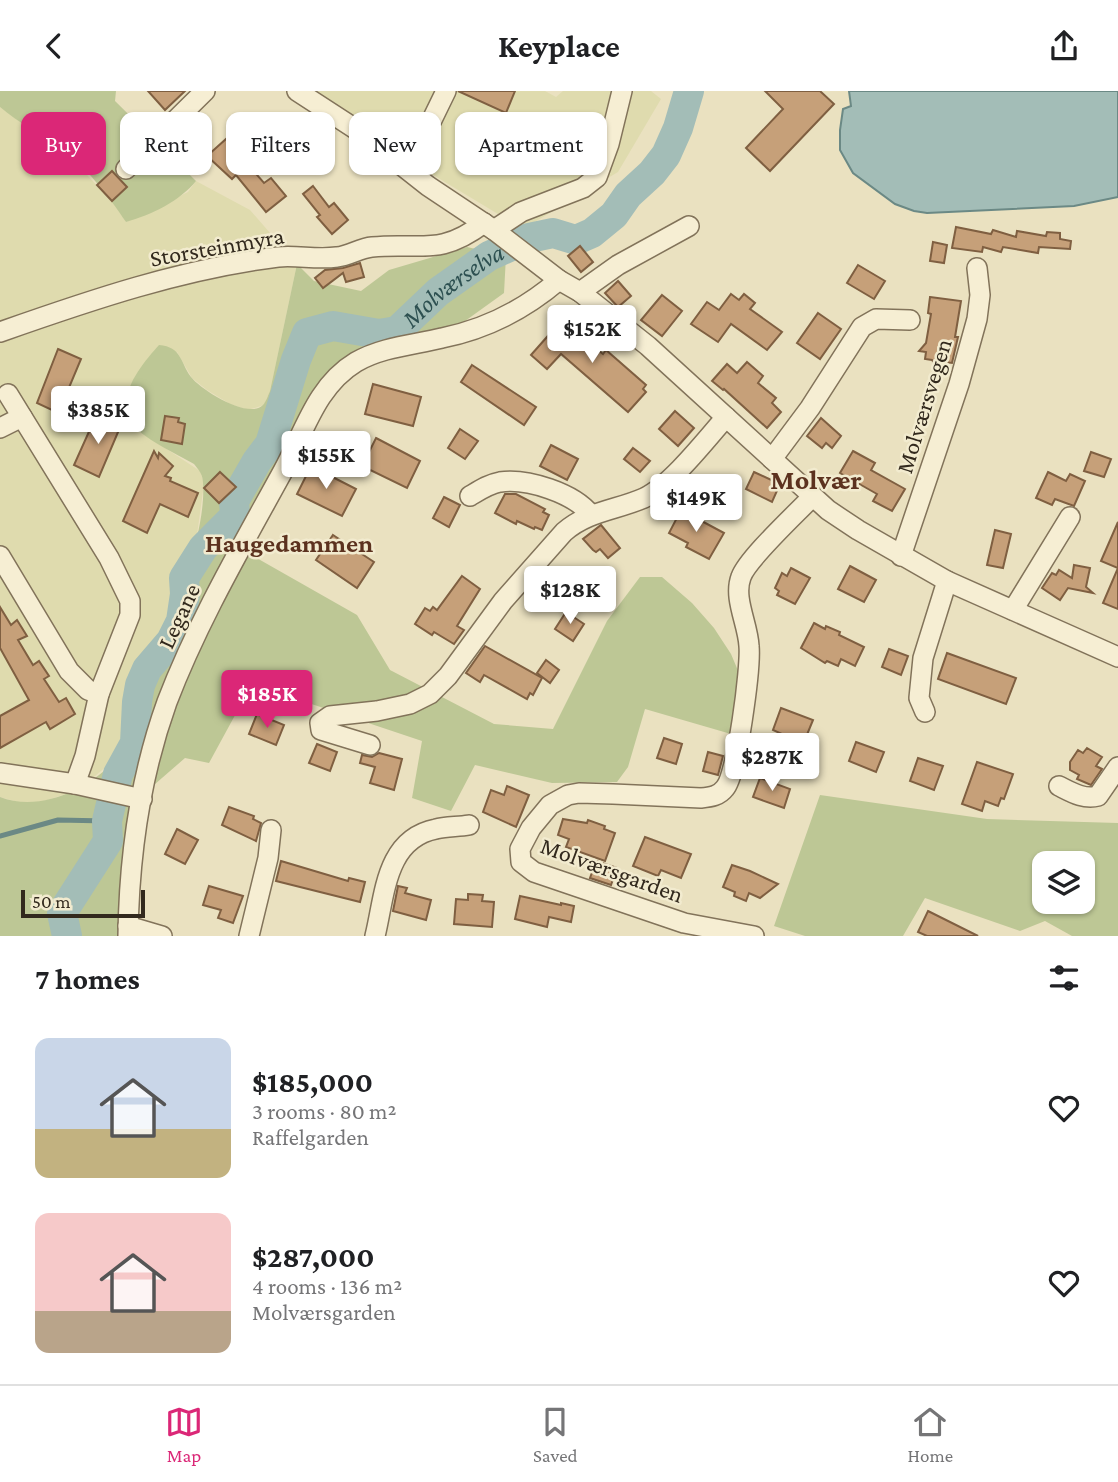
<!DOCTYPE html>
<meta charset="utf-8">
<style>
:root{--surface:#fff;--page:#f6f6f6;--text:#202124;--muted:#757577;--line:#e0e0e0;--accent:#db2777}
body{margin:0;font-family:"Crimson Pro",serif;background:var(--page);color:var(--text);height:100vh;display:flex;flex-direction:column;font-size:26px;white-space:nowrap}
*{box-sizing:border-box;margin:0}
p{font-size:23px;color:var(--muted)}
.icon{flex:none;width:38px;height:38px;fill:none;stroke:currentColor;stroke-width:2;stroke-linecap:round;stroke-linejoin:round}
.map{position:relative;height:845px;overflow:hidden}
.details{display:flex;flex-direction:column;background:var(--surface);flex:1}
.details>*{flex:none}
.banner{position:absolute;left:21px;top:21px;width:700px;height:63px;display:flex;gap:14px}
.fabs{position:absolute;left:1032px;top:760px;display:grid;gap:14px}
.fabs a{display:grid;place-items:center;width:63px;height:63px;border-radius:14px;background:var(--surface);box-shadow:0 2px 5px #0004;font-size:35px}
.scale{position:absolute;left:21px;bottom:18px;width:124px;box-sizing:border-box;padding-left:7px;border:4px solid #32291d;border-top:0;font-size:19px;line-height:24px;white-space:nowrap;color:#32291d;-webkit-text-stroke:5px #f2ebcf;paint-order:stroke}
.price{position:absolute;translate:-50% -60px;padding:0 16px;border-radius:7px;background:#fff;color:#222;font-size:23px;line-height:46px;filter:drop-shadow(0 2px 4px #0008)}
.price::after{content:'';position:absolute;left:50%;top:42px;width:21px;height:16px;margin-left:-10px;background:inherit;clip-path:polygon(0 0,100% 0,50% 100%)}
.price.active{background:var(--accent);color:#fff}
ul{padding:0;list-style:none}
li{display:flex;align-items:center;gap:21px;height:175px;padding:0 35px}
li span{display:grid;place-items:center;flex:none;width:196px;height:140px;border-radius:14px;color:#555}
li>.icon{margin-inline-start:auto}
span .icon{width:84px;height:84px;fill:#fffc;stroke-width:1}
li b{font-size:30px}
h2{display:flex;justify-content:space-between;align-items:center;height:84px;padding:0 35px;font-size:30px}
.pill{padding:0 24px;border-radius:14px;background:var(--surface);box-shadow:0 2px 5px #0004;font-size:24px;line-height:63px}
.pill.active{background:var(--accent);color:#fff}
header{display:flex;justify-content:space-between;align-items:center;height:91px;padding:0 35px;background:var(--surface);font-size:32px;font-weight:700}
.menu{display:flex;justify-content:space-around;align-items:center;height:98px;border-top:2px solid var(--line);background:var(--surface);font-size:19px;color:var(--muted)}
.menu a{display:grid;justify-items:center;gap:4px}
.menu .active{color:var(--accent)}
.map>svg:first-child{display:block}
.farmland{fill:#dfdbae}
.green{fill:#bdc795;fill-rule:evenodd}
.water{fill:#a3bdb7;stroke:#6b8985;stroke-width:2}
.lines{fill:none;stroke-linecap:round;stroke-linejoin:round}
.stream{stroke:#6b8985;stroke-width:5}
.river{stroke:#a3bdb7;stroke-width:30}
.building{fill:#c6a079;stroke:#7f5f41;stroke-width:2}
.minor-casing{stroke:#82735a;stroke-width:22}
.minor{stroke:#f6eed3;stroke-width:19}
.labels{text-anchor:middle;stroke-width:5;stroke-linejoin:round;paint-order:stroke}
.street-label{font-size:24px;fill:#32291d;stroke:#f2ebcf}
.water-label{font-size:26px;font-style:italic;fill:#2d5051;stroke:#f2ebcf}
.neighbourhood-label{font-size:26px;font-weight:bold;fill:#5c321f;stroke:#f2ebcf}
.quarter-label{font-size:28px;font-weight:bold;fill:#5c321f;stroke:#f2ebcf}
</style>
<header><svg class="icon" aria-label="back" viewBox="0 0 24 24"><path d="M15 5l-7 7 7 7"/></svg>Keyplace<svg class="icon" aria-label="share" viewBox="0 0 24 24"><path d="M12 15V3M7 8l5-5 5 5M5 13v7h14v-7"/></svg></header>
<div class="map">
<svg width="1118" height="845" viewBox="0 0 1118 845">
<rect width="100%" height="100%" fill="#eae1c0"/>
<g class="farmland">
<path d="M294,0h251l11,6 7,-6h88l10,8 -43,73 -95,57z"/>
<path d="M0,16l33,24 29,17 54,58 10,16 62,-30 8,-11 54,29 47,54 -27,127 -6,14 -16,5 -18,-6 -23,-14 -15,-12 -15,-26 -48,38 -3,11 4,20 11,11 59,39 3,9v11l-6,44 -14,54 -36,116 -26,49 -33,28 -25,13 -19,6 -19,3 -25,-7z"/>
</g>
<g class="green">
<path d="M0,0h116l-1,10 81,80c-16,20 -45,34 -70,41 -16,-24 -42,-58 -66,-75 -20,-13 -41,-24 -60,-40z"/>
<path d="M467,156l39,9 -2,37 -57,41 -77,14 -97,121 -43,74 127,72 33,55 104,54 59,5 54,-108 33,-44h22l30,26 22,25 17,26 11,26 -11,54 -86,-25 -17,58 -11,15 -65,1 -77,-18 -24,46 -39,-13 10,-57 -170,-57 -43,79 -24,-5 -46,40 -18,138h-121v-139c41,16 92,-9 119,-41 30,-36 40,-89 53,-133 12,-39 34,-100 31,-140 0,-8 -4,-13 -9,-19 -17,-10 -53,-26 -63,-42 -16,-27 12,-59 28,-77 23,2 21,17 32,32 10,13 58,43 72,28 3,-3 5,-10 7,-14l27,-127 17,17 47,10 28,-21z"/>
<path d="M820,704l167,24 131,4v113h-46l-27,-15 -25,10 -95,-33 -22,38h-98l-31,-10zM1045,772h38v38h-38z"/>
</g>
<path class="water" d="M849,0h269v106l-44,9 -147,7 -13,-2 -19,-7 -42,-31 -13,-23v-20l3,-21 8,-3z"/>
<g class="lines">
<path class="stream" d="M0,745l58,-16 49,1"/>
<path class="river" id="s1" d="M67,845l-5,-23 46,-72 -1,-20 11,-47 17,-31 2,-41 3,-17 7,-16 24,-28 10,-20 4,-27 -1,-16 19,-30 32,-32 -1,-15 23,-40 13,-17 26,-84 11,-27 26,-7 46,8 18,-3 41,-39 51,-36 40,-18 24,-5 23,7 16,-7 22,-18 14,-20 24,-22 14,-18 12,-27 11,-37"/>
</g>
<g class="building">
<path d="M148,0h37l-20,19z"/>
<path d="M458,0h57l-9,22z"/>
<path d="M765,0h55l14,13 -64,67 -24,-23 37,-39z"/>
<path d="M545,42l18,14 -18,22 -19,-15z"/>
<path d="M315,43l16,11 -11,19 -17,-11z"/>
<path d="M226,48l38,44 7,-5 15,18 -20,16 -30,-37 -4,4 -25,-23z"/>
<path d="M112,80l15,16 -15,14 -15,-16z"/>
<path d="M313,95l16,21 5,-4 14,17 -16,14 -15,-17 3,-2 -17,-21z"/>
<path d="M956,136l35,7 2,-4 23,7 1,-6 29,5 1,-4 13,1v6l11,2 -1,8 -31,-2 -1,6 -35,-6 -2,5 -18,-5 -1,5 -30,-4z"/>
<path d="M933,151l14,3 -3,18 -14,-2z"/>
<path d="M580,155l13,16 -12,10 -13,-16z"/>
<path d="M360,172l4,14 -18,5 -3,-9 -20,15 -8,-10 10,-8 18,-2z"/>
<path d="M858,174l27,16 -11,18 -27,-16z"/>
<path d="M618,190l13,15 -13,11 -13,-14z"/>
<path d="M731,203l8,6 5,-6 11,9 -5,6 32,23 -15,18 -36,-26 -13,18 -27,-18 16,-22 12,8z"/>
<path d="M662,204l20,16 -20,25 -21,-16z"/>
<path d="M930,206l31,4 -6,36h3l-6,26 -7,-1 -7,5 -6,-7 -7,-1 1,-7 -7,-1 7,-8 5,-29 -3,-1z"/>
<path d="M818,222l23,16 -21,30 -23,-16z"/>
<path d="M562,229l41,34 3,-4 40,35 -3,4 3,3 -18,20 -67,-58 -14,15 -16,-14z"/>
<path d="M58,258l23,10 -18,43 -4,-2 -5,11 -17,-8z"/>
<path d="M747,271l16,14 -5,7 18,15 -4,5 9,9 -14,16 -43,-39 -1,1 -11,-9 15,-17 10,9z"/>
<path d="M472,274l64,42 -12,18 -63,-43z"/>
<path d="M373,293l48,13 -8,29 -48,-12z"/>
<path d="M675,320l19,17 -16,18 -19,-17z"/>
<path d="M96,325l25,9 -22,52 -25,-12z"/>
<path d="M165,325l14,2 -1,4 7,2 -3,20 -21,-4z"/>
<path d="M821,327l20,18 -9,12 -6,-5 -4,5 -15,-12z"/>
<path d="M460,338l18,12 -13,18 -17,-11z"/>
<path d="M376,347l44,23 -13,27 -45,-22z"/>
<path d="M551,354l27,14 -11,21 -27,-14z"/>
<path d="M633,357l17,13 -10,11 -16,-13z"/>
<path d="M154,360l4,7 1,-5 14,13 -8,10 6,2 -1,3 28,12 -10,24 -28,-13 -13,29 -24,-12z"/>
<path d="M853,360l22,12 -4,7 34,19 -13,22 -19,-10 4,-7 -37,-21z"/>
<path d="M1091,361l20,7 -7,18 -20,-6z"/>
<path d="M311,375l45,23 -14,27 -45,-22z"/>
<path d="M220,381l16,15 -17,16 -15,-15z"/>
<path d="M754,381l26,12 -8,18 -26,-13z"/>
<path d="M1048,381l18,9 4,-7 15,7 -11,25 -19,-7 -3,6 -16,-7z"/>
<path d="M505,403h11l29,15 -2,3 6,3 -7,15 -7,-3 -1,2 -17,-8 -1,3 -21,-11z"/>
<path d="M444,406l16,8 -11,22 -16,-9z"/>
<path d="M681,419l43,23 -15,26 -23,-12 2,-4 -19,-10z"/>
<path d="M1118,431v87l-15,-6 15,-35 -17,-7z"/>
<path d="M601,434l19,23 -12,10 -8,-9 -4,3 -3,-2 -10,-11z"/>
<path d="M995,439l16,4 -8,34 -16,-3z"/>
<path d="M333,444l41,27 -17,26 -41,-28z"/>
<path d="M1074,474l16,3 -4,19 7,6 -25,-5 -8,12 -18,-12 10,-15 4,2 3,-5 13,8z"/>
<path d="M850,475l26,14 -12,22 -26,-13z"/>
<path d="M791,477l19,10 -15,26 -18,-9 2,-4 -4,-3 7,-15 5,3z"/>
<path d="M462,485l18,13 -23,37 7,4 -10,14 -20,-12 -2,3 -17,-11 10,-16 5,3 3,-4 4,3z"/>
<path d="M0,516l11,18 6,-5 10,16 -9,4 15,25 6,-4 10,15 -5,3 15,23 7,-4 9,16 -25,15 -4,-7 -46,26v-32l29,-16 -29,-52z"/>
<path d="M566,521l18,12 -11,17 -18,-12z"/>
<path d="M814,532l11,6 1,-3 14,6 -1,3 25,12 -9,19 -14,-7 -3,7 -11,-5 -2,2 -24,-15z"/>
<path d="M485,555l57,32 -9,17 -3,-2 -3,6 -43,-24 -4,7 -14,-9z"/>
<path d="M889,558l19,7 -7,19 -19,-8z"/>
<path d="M947,562l69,25 -10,26 -68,-25z"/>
<path d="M546,569l13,10 -9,13 -13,-10z"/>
<path d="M781,617l32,12 -9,22 -23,-5 1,-3 -9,-4z"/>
<path d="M257,623l27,11 -8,20 -27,-11z"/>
<path d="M664,647l18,6 -6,20 -19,-6z"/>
<path d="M856,651l28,10 -8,20 -27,-11z"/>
<path d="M317,653l20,8 -7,19 -21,-8z"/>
<path d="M1087,657l15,9 -6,9 6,3 -11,16 -14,-6 2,-4 -9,-5v-8l8,-12 5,3z"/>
<path d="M708,661l15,4 -5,19 -15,-4z"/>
<path d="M379,662l23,6 -8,31 -24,-7 5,-16 -15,-4 2,-8 10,2z"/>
<path d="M918,667l25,8 -9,24 -24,-9z"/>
<path d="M977,671l36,12 -9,25 -3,-1 -3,8 -13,-5 -3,10 -20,-7z"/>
<path d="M760,687l30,11 -6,19 -31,-11z"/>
<path d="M507,695l22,9 -13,32 -33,-15 8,-22 13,5z"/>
<path d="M229,716l25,9 -1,3 8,4 -5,18 -34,-16z"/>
<path d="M563,728l24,4 1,-3 17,6 -1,3 11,4 -10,28 -39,-14 3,-8 -11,-4z"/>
<path d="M177,738l21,11 -13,24 -20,-10z"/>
<path d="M645,746l46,17 -10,24 -20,-8 -3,6 -25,-10z"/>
<path d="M281,770l67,20 1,-3 16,4 -5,20 -84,-21z"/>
<path d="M596,770l21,7 -6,17 -21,-7z"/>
<path d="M732,774l18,6 28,13 -18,14 -11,-5 -3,8 -12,-5 1,-4 -12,-5z"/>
<path d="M209,795l34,10 -10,27 -15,-5 3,-8 -18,-5z"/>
<path d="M398,795l9,2 -2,5 26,7 -5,20 -33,-9z"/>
<path d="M468,803l15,1 -1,6 12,1 -2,25 -38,-3 2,-25 12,1z"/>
<path d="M520,805l41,9v-2l13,3 -3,16 -22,-5 -2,10 -32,-8z"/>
<path d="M928,820l50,25h-51l-9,-4z"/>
</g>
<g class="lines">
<g class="minor-casing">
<g id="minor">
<path d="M297,0l60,39 71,56 66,44 65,50 21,12 68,54 180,164 30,20 89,51 171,76"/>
<path d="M126,78l79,-78"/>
<path d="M408,78l38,-78"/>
<path d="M494,139l27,-18 62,-24 14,-11 12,-33 13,-53"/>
<path d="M580,201l38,-27 71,-39"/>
<path d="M0,241c91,-32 182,-63 278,-75 19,-2 39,3 59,0 12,-1 23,-9 35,-10 49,-5 67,10 112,-24"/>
<path d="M8,303l101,164 21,43v14l-31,79 -14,62 -10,28"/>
<path d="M0,337l22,-11"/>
<path d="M772,368l38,-51 52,-81 14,-8 34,1"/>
<path d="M470,405c10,-6 19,-12 30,-14 27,-4 74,11 91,33"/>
<path d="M0,465l69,115 19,19 11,4"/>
<path d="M901,465l58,-172 18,-65 3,-24 -3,-27"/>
<path d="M1013,519l57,-93"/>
<path d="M925,621l-6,-14 4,-40 24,-77"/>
<path d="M370,654l-49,-15 -1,-7 10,-7 47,-5 33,-7 20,-10 18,-18 55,-75 61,-69c24,-21 53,-22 80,-34 26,-12 62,-58 82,-81"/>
<path d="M0,682l75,11 67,15"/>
<path d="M1059,695c12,6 25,14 39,10l20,-29"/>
<path d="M128,835l34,10"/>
<path d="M128,845c1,-79 12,-159 39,-234 31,-81 75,-156 116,-231 21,-38 33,-85 73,-109 26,-15 57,-17 86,-24 45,-9 82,-28 117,-58"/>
<path d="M249,845l19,-78 3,-28"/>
<path d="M375,845c10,-40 10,-97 61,-107 10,-3 22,-2 33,-4"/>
<path d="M754,845l-70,-13 -150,-51 -13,-10 -1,-13 11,-21 19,-23 18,-10 11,-2 34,1 88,4c10,-1 18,-2 24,-10 12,-13 26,-121 24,-142 -1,-22 -16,-48 -8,-69 6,-18 56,-64 71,-80"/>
</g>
</g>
<use href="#minor" class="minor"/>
</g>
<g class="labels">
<g class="street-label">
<text transform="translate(217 156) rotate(-10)" y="8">Storsteinmyra</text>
<text transform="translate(924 315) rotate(-73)" y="8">Molværsvegen</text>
<text transform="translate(179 525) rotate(-65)" y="8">Legane</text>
<text transform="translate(612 779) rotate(20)" y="8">Molværsgarden</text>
</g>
<g class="water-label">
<text dy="9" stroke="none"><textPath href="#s1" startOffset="836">Molværselva</textPath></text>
</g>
<g class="neighbourhood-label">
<text x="289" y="461">Haugedammen</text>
</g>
<g class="quarter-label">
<text x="816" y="398">Molvær</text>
</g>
</g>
</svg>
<div class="fabs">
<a><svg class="icon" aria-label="layers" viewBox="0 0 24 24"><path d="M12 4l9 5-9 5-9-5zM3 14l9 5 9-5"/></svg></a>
</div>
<div class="scale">50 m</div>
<b class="price" style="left:592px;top:274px">$152K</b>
<b class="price" style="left:98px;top:355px">$385K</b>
<b class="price" style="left:326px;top:400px">$155K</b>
<b class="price" style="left:696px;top:443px">$149K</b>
<b class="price" style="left:570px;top:535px">$128K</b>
<b class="price active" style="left:267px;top:639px">$185K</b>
<b class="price" style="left:772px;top:702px">$287K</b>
<div class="banner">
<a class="pill active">Buy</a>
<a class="pill">Rent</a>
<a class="pill">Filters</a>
<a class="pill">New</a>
<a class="pill">Apartment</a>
</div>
</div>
<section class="details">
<h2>7 homes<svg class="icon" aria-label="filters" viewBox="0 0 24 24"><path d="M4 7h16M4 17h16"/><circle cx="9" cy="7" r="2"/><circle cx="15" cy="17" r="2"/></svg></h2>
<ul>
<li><span style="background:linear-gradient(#c9d6e8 65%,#c2b280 0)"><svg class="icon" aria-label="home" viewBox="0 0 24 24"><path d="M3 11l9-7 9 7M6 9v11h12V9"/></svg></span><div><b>$185,000</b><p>3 rooms · 80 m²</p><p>Raffelgarden</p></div><svg class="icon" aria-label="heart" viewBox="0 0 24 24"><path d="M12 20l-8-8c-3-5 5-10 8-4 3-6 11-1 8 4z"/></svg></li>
<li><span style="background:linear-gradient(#f6c9c9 70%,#b9a48a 0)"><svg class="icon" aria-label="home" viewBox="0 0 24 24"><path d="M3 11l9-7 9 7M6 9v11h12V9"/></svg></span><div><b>$287,000</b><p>4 rooms · 136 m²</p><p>Molværsgarden</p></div><svg class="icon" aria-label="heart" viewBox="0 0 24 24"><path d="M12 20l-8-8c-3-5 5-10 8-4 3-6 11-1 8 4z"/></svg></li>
</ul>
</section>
<nav class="menu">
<a class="active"><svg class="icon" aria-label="map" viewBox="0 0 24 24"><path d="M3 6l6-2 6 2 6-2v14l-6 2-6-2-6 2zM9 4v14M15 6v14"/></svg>Map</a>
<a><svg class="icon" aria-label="saved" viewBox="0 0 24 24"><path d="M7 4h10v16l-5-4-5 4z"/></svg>Saved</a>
<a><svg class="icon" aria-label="home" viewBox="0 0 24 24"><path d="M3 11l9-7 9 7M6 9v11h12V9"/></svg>Home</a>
</nav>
